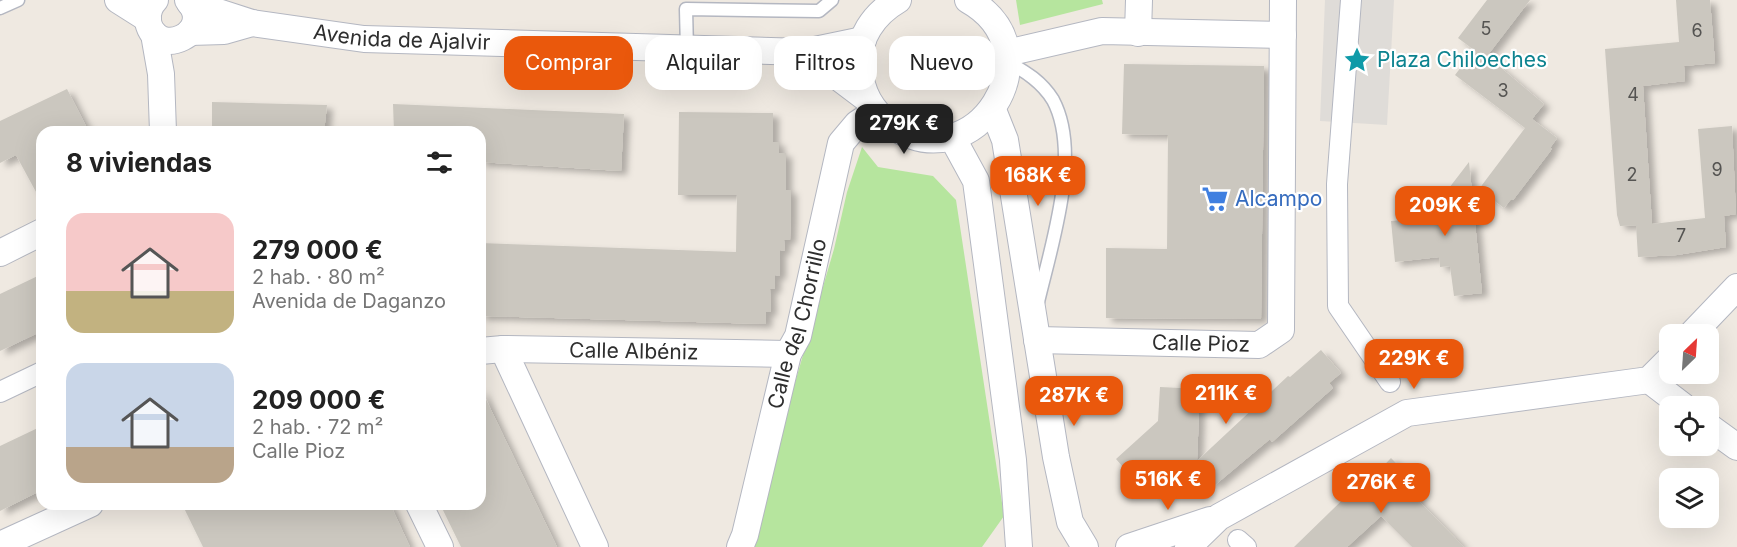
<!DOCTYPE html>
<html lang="es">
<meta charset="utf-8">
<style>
:root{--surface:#fff;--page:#f6f6f6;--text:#222;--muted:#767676;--accent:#ea580c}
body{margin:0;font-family:Inter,sans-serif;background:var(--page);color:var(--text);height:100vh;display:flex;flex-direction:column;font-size:22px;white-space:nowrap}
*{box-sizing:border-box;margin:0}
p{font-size:20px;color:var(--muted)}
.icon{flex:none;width:33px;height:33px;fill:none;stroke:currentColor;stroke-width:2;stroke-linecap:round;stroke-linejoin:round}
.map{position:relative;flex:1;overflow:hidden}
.sheet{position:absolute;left:36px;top:126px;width:450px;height:384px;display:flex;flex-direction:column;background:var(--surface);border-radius:18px;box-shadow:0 6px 24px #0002}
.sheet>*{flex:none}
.hud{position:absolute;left:504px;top:36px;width:570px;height:54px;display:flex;gap:12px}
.needle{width:39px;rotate:25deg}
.tools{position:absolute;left:1659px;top:324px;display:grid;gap:12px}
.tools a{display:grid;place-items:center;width:60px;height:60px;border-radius:12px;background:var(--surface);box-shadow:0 6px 24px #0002;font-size:30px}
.price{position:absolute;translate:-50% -51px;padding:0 14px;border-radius:12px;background:var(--accent);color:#fff;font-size:20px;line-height:39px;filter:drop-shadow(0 2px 3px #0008)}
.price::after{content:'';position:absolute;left:50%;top:36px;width:18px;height:14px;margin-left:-9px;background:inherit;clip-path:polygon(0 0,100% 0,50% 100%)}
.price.on{background:#222;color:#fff}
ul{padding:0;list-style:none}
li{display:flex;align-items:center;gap:18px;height:150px;padding:0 30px}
li span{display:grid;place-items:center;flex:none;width:168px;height:120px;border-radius:18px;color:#555}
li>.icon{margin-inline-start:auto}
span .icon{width:72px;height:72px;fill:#fffc;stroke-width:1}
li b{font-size:26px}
h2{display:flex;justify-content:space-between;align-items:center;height:72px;padding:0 30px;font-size:26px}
.chip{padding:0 21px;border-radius:18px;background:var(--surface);box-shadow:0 6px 24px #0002;font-size:21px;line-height:54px}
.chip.on{background:var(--accent);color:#fff}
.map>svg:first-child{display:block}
.green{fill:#b6e59e}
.plaza{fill:#dfdcd8}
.building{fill:#cbc7bf;filter:url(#shadow)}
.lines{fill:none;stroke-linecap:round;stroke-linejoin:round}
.service-casing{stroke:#b4b7c1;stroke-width:15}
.pedestrian-casing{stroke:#b4b7c1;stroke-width:22}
.minor-casing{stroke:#b4b7c1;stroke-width:28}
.service{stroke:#fff;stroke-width:12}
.pedestrian{stroke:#fff;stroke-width:20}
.minor{stroke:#fff;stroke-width:26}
.labels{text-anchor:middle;stroke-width:4.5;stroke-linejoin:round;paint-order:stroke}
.number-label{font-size:18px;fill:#555452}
.street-label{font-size:21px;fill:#2e2e2e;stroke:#fff}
.culture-label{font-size:21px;fill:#0d838f;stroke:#fff;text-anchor:start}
.shop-label{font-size:21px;fill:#366cbe;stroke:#fff;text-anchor:start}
</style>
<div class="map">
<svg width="1737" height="547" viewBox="0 0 1737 547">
<defs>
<filter id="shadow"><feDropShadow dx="6" dy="4" stdDeviation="3" flood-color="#0004"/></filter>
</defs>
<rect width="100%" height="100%" fill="#efe9e1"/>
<g class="green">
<path d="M1016,0h86l1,4 -83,21z"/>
<path d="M862,147l16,20 55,9 23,24 48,316 -22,31h-235l87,-298 13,-57z"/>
</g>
<path class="plaza" d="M1325,0h69l-7,125 -67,-4z"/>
<g class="building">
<path d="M1487,0h43l-43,56 57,48 -12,15 25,19 -7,10 2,1 -39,51 -2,-1 -7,9 -25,-19 46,-61 -70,-53 19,-25 -16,-12z"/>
<path d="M1676,0h34l5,63 -31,3 1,15 -42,5 9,138 53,-6 -7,-89 34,-3 4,88 -12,2 2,31 -49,8 -39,2 -2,-32h3l-19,1 -3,-11 -12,-166 74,-7z"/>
<path d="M1124,64l140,2 -3,253 -155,-1v-70l61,1 1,-114 -46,-1z"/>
<path d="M67,89l22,43h-47v71l-26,-48 -16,8v-42z"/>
<path d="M212,102l115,3 -3,27h-112z"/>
<path d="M393,104l231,10 -3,57 -141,-9v-30h-86z"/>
<path d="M679,112l94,1v29h6v11h7v37h5v25l-1,25h-6l1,11 -5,-1v26l-5,-1v14h-5l1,23h-5v12l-286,-8v-73l256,9 1,-57h-59z"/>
<path d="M1469,162l13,131 -28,3 -4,-30 -10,1 -1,-10 -44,5 -4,-41 35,-3z"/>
<path d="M42,274v57l-42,20v-57z"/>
<path d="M1321,350l20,23 -12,10 4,5 -61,54 -2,-3 -55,46 -18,-20 -35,1 -12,10 -4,-4 -11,9 -19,-22 42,-38 2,-34 40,2 -3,72 91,-85 2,1z"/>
<path d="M480,387l77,160h-96l-21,-43h40z"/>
<path d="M42,426v64l-42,21v-65z"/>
<path d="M1391,458l23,23 -8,7 58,59h-52l-31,-31 -34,31h-53l72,-70 3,4z"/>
<path d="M182,504h208l20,43h-207z"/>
</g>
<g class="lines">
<g class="service-casing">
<g id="service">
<path d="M0,8l18,-8"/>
<path d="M687,50l-1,-41 133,2 13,-11"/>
<path d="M1008,62c18,10 34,20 45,38 29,54 -2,146 -15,202"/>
</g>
</g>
<g class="pedestrian-casing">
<g id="pedestrian">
<path d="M1351,0l-14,184 1,122 52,76"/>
<path d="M0,392l42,-20"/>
<path d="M1238,540l8,7"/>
</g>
</g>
<g class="minor-casing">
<g id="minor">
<path d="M118,0l30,19"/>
<path d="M155,0c-6,6 -8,13 -7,22 9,39 69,10 40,-22"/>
<path d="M898,0c-24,14 -41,38 -39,67 2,24 11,44 32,58 84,58 168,-74 77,-125"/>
<path id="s1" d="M190,3l62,20 112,16 441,13 58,-12"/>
<path d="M190,32l34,-1 28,-8"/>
<path d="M1138,33l1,-33"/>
<path d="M154,34l7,40 2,58"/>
<path d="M805,52l61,46"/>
<path d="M1007,53l95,-22 181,4"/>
<path d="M993,110l12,30 51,317 14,65 15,25"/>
<path d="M952,137l24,44 37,279 6,87"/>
<path d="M0,253l42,-21"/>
<path d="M1692,334l45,-47"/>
<path id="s2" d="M1037,340l222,5 22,-15 2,-330"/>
<path d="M503,349l92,198"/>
<path id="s3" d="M480,351l23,-2 285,5"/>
<path d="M1649,380l34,26"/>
<path d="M1708,426l29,21"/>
<path d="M419,504l21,43"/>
<path d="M0,545l90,-41"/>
<path id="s4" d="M740,547l5,-12 43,-181 10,-18 43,-193 16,-19 18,-12"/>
<path d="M1129,547l81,-27"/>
<path d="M1188,547l31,-30 188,-104 242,-33 21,-21"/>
</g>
</g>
<use href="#service" class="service"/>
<use href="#pedestrian" class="pedestrian"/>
<use href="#minor" class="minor"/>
</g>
<defs>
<g id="sight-bare" transform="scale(2.07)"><path d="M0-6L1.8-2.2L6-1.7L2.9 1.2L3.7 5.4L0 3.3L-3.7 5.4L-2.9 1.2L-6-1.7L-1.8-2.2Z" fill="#0f9aa8" stroke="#fff" stroke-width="2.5" paint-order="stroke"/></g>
<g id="supermarket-bare" transform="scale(2.07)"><path d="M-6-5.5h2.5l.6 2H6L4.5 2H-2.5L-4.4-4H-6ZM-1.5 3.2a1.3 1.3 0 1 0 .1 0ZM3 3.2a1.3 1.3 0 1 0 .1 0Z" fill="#3f7fe0" stroke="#fff" stroke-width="2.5" paint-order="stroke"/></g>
</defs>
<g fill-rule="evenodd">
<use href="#sight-bare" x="1357" y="60"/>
<use href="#supermarket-bare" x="1215" y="199"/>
</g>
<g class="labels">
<g class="number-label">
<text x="1486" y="35">5</text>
<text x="1697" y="37">6</text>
<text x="1503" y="97">3</text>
<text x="1633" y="101">4</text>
<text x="1717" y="176">9</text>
<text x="1632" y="181">2</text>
<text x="1681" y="242">7</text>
</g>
<g class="street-label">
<text dy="7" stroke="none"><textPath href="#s1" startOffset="216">Avenida de Ajalvir</textPath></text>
<text dy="7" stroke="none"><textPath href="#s4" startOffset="231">Calle del Chorrillo</textPath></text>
<text dy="7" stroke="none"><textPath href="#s2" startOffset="164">Calle Pioz</textPath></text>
<text dy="7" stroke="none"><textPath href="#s3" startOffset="154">Calle Albéniz</textPath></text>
</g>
<g class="culture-label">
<text x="1377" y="67">Plaza Chiloeches</text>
</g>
<g class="shop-label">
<text x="1235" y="206">Alcampo</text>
</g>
</g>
</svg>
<div class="tools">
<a><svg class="needle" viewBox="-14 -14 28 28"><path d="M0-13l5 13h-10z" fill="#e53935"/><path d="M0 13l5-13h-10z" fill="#767676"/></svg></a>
<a><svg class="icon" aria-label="locate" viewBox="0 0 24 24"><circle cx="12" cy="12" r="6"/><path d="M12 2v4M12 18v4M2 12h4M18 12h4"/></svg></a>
<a><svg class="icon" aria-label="layers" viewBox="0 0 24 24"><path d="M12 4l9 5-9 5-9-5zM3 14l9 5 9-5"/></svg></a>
</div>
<b class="price on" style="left:904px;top:155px">279K €</b>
<b class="price" style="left:1038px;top:207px">168K €</b>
<b class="price" style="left:1445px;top:237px">209K €</b>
<b class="price" style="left:1414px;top:390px">229K €</b>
<b class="price" style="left:1226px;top:425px">211K €</b>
<b class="price" style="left:1074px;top:427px">287K €</b>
<b class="price" style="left:1168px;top:511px">516K €</b>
<b class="price" style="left:1381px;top:514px">276K €</b>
<div class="hud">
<a class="chip on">Comprar</a>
<a class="chip">Alquilar</a>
<a class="chip">Filtros</a>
<a class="chip">Nuevo</a>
</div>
<section class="sheet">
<h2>8 viviendas<svg class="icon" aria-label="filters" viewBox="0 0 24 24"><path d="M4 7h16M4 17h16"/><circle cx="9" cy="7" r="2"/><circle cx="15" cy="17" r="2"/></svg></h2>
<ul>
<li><span style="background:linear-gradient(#f6c9c9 65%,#c2b280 0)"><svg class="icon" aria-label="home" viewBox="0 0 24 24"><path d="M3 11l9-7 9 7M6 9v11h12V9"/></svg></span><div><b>279 000 €</b><p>2 hab. · 80 m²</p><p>Avenida de Daganzo</p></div></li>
<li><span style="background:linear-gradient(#c9d6e8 70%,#b9a48a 0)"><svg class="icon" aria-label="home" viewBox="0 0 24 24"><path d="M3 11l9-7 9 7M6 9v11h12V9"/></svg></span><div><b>209 000 €</b><p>2 hab. · 72 m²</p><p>Calle Pioz</p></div></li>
</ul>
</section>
</div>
